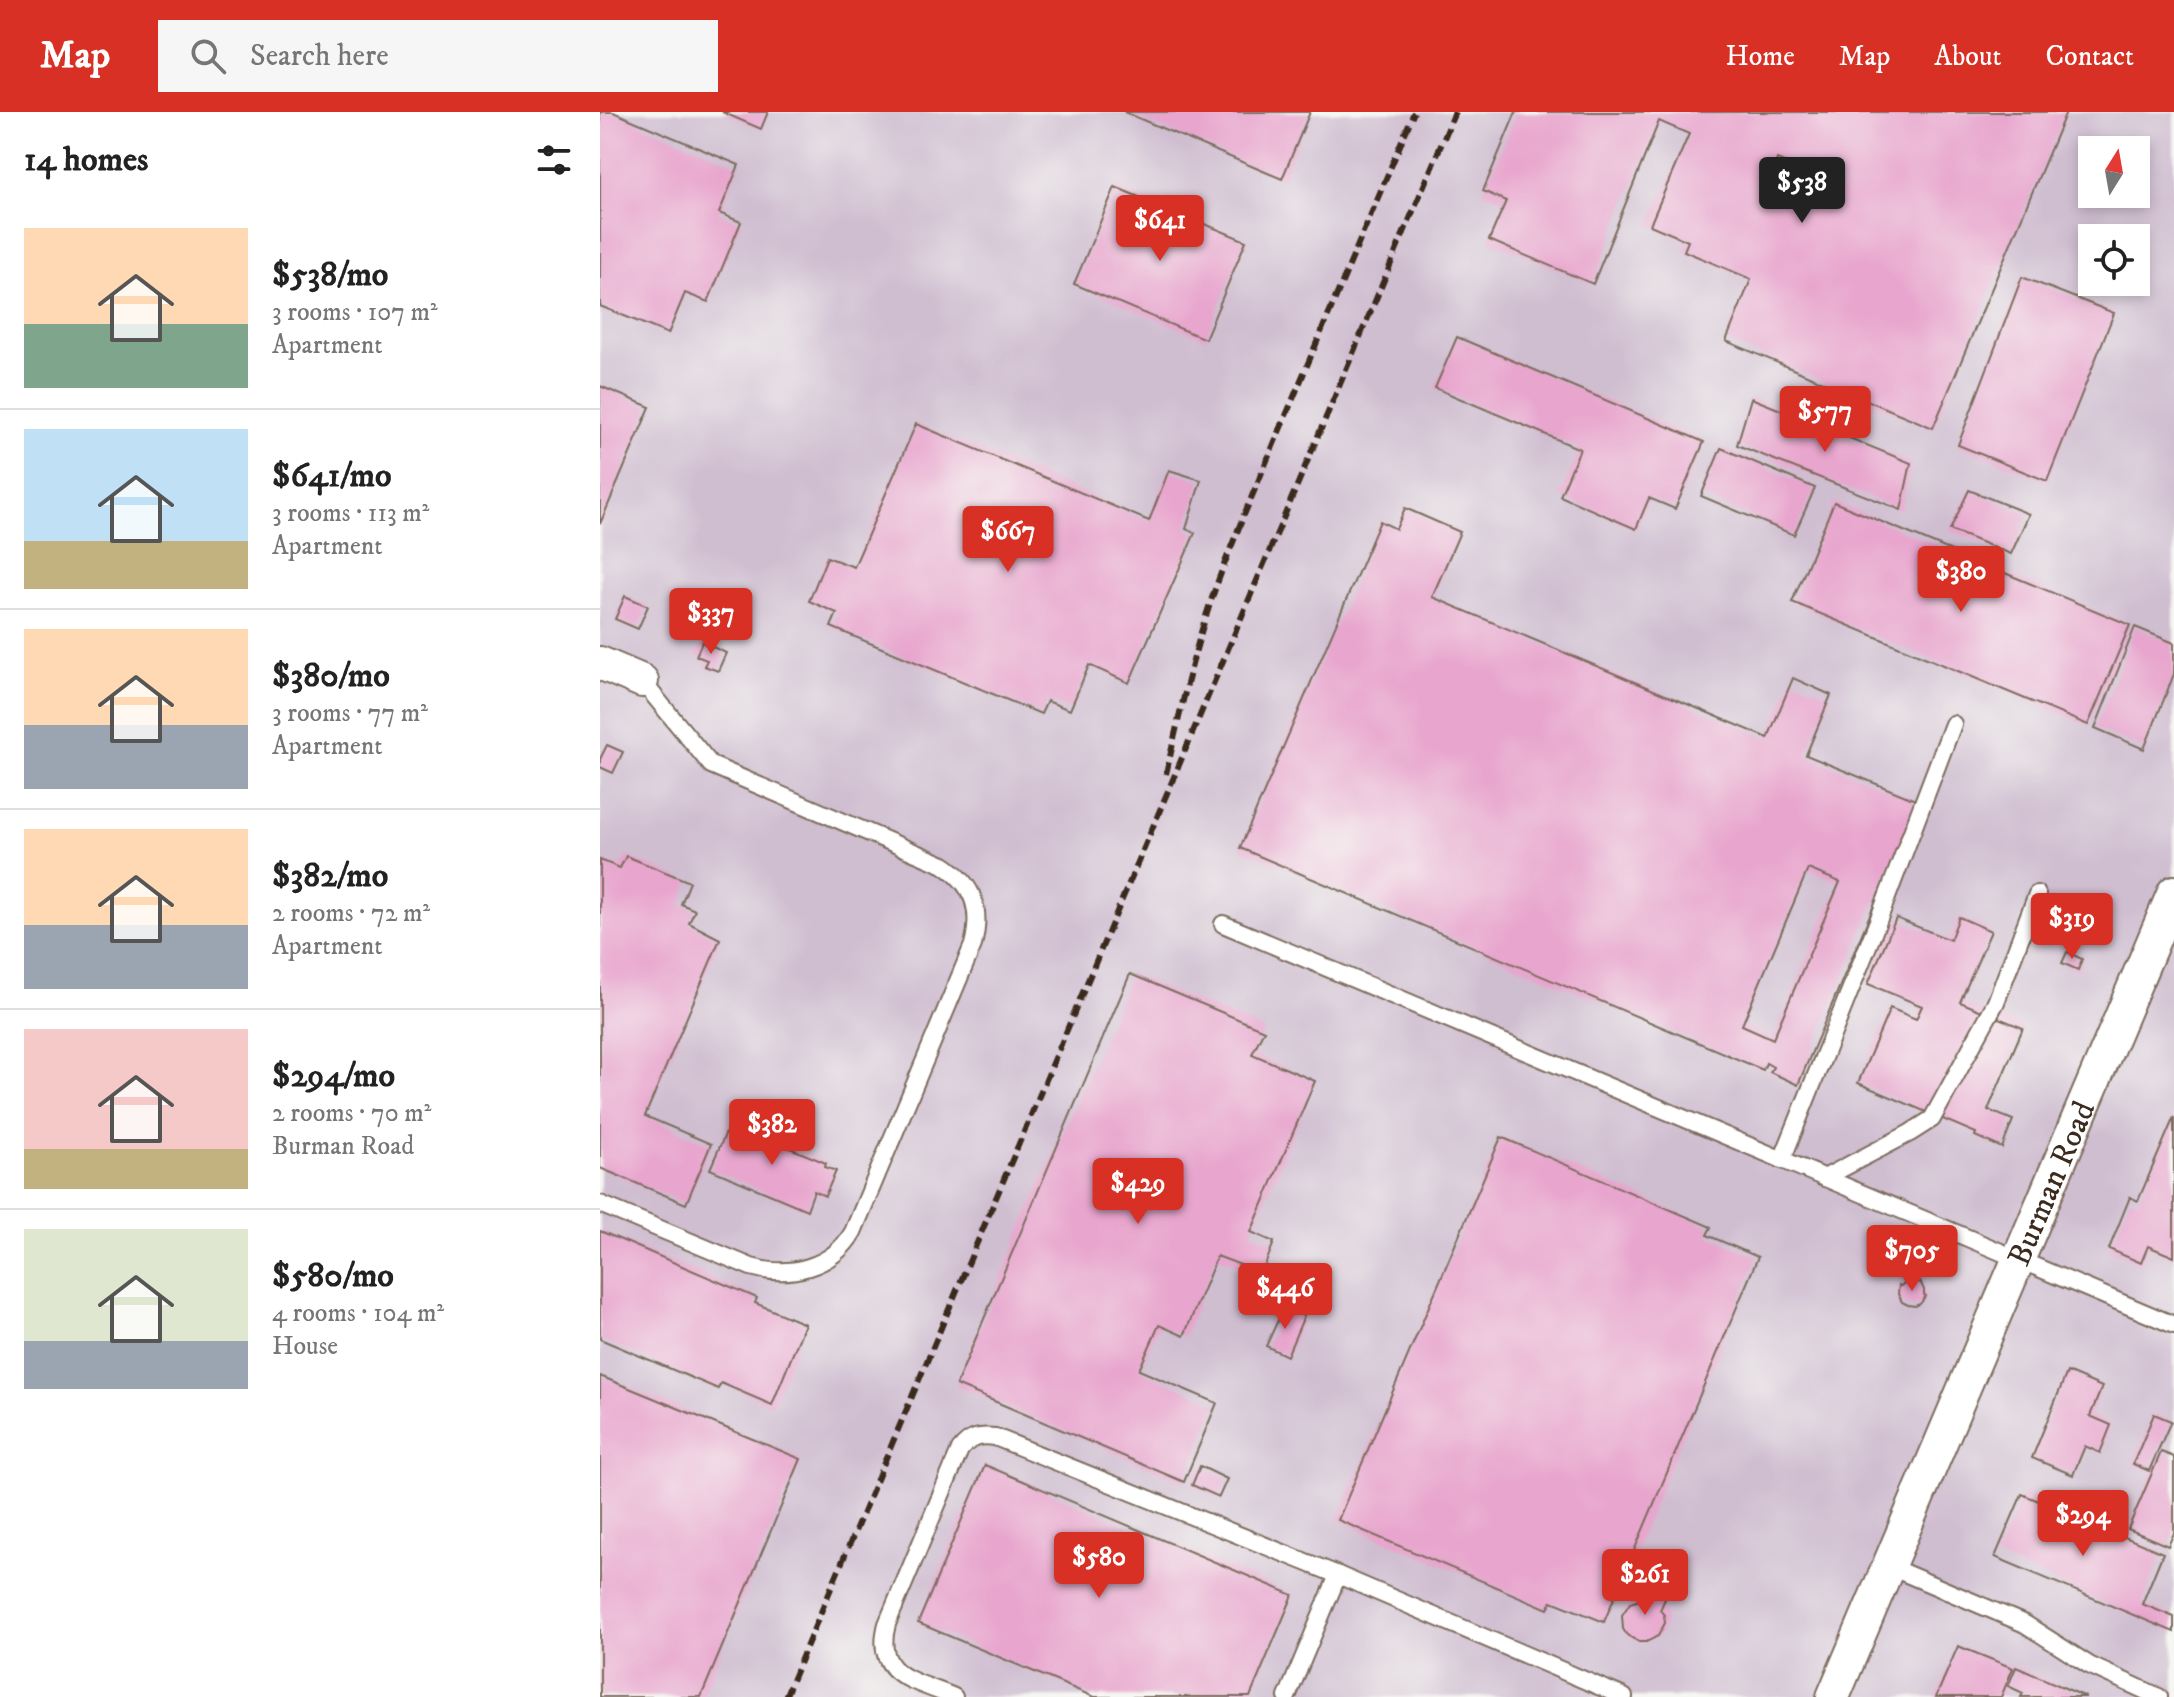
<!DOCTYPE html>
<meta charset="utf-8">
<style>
:root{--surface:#fff;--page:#f6f6f6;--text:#222;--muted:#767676;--line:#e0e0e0;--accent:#d93025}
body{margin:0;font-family:"IM FELL DW Pica",serif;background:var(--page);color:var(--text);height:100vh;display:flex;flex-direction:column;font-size:30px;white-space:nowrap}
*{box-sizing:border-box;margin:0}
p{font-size:26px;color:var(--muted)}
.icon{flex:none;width:44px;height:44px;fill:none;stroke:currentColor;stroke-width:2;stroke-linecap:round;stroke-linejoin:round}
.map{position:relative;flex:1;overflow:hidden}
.sheet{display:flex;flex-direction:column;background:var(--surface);width:600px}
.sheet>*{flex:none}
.needle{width:52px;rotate:11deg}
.controls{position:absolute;left:1478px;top:24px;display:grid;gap:16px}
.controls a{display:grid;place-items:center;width:72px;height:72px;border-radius:0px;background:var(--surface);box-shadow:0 4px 12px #0003;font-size:40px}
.price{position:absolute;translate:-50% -68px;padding:0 18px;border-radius:8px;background:var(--accent);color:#fff;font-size:26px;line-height:52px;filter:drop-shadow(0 2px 4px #0008)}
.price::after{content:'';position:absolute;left:50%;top:48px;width:24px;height:18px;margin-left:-12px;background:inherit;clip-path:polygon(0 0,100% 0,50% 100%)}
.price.active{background:#222;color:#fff}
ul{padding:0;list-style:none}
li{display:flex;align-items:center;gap:24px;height:200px;padding:0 24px}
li+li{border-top:2px solid var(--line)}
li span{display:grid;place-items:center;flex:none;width:224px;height:160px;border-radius:0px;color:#555}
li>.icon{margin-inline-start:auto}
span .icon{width:96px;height:96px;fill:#fffc;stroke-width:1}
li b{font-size:34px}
h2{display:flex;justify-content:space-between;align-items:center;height:96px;padding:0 24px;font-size:34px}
header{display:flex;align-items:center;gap:48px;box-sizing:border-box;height:112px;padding:0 40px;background:var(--accent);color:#fff}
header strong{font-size:38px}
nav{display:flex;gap:44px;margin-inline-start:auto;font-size:28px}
.search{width:560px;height:72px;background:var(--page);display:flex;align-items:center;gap:20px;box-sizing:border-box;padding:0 28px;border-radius:0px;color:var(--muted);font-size:30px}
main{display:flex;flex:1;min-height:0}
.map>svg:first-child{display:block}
.industrial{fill:#cfbdd0;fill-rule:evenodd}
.building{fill:#e8a5cd;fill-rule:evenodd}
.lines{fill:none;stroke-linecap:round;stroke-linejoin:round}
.service-casing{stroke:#7c6c5e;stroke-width:20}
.minor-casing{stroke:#7c6c5e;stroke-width:36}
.service{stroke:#fff;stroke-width:16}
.minor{stroke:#fff;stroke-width:32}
.rail{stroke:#3b2a1e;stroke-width:6;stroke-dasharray:12 6;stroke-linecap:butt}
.labels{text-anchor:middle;stroke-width:7;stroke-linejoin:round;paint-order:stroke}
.street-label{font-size:32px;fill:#3b2a1e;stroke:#f6f6f2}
</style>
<header>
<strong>Map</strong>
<div class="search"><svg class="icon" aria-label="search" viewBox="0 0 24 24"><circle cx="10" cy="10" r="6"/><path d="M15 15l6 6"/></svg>Search here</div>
<nav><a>Home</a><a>Map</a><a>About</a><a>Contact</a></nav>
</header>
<main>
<section class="sheet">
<h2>14 homes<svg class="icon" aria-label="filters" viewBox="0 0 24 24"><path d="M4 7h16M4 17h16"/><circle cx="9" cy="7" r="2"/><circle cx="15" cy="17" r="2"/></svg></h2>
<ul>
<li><span style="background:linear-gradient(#ffd9b3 60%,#7fa58c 0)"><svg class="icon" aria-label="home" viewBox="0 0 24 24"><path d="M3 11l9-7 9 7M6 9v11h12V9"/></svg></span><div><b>$538/mo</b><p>3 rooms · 107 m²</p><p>Apartment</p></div></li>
<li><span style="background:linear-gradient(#bfe0f5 70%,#c2b280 0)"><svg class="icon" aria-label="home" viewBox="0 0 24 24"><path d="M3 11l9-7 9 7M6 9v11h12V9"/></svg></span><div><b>$641/mo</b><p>3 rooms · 113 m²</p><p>Apartment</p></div></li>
<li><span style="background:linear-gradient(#ffd9b3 60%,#9aa5b1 0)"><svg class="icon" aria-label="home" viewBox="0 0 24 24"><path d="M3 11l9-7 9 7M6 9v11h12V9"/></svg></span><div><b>$380/mo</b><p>3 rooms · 77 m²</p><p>Apartment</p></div></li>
<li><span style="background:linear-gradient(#ffd9b3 60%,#9aa5b1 0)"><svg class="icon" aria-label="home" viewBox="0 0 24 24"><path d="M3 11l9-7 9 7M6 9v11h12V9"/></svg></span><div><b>$382/mo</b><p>2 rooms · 72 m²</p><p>Apartment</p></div></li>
<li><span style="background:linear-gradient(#f6c9c9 75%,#c2b280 0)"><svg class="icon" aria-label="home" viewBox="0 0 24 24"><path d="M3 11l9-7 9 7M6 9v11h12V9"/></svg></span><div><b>$294/mo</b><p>2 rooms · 70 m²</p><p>Burman Road</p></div></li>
<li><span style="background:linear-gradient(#dfe7d0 70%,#9aa5b1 0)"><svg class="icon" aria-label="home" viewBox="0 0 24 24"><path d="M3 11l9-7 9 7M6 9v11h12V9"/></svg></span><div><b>$580/mo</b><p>4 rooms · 104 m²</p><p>House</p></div></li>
</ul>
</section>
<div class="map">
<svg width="1574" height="1585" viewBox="0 0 1574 1585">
<rect width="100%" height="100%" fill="#f6f6f2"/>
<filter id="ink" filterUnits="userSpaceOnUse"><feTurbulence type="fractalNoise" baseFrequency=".0125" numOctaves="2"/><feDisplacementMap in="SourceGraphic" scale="16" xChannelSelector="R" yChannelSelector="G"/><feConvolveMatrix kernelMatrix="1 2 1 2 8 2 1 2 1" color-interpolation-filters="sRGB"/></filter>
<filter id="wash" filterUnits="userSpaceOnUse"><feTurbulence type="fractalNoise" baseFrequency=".006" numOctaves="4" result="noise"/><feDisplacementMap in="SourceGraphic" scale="32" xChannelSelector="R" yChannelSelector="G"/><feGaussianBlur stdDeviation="1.8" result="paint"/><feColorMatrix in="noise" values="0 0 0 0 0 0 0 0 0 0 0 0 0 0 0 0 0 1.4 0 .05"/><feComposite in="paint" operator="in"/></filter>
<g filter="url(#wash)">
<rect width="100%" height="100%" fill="#f4e6d4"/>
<path class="industrial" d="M0,0h1574v1585h-1574zM1492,38h44v44h-44zM1492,126h44v44h-44z"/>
<g id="blocks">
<g class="building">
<path d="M0,0h13l126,53 -20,48 22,9 -33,80 -23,-9 -17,41 -68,-28z"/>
<path d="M122,0h46l-7,17z"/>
<path d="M524,0h186l-28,67z"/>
<path d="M916,0h550l-133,316 -207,-87 25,-62 -67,-28 4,-10 -38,-16 39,-91 -30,-13 -66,163 -104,-44 17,-39 -23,-10zM1177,47l21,9 -11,28 -22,-8z"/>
<path d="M515,75l131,54 -41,98 -131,-55z"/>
<path d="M1422,165l92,36 -67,168 -89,-36z"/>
<path d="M857,225l247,105 -29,67 -26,-11 -13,31 -76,-33 20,-47 -145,-61z"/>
<path d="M0,274l50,21 -50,117z"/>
<path d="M1151,286l160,65 -10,47 -164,-65z"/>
<path d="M316,312l233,97 20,-51 32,10 -15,49 9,4 -66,150 -40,-18 -19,45 -23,-9 -6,13 -210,-87 6,-14 -28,-12 18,-44 27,10z"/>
<path d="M1121,336l94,40 -21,47 -93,-39z"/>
<path d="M1369,378l60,24 -18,40 -61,-24z"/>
<path d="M1234,390l296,123 -42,100 -296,-123z"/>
<path d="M805,396l55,24 -28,65 336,141 25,-60 38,17 -25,60 112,46 -120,284 -28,-13 3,-5 -7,-4 -3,7 -523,-222 140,-327 16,8zM1208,757l32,13 -67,157 -31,-14z"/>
<path d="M25,484l23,10 -10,23 -23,-10z"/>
<path d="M1535,515l39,16v31l-30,75 -49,-21z"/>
<path d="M102,530l24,11 -8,18 -14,-5 3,-6 -11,-4z"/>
<path d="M7,633l16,7 -10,21 -13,-6v-8z"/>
<path d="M26,744l64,26 -9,22 14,6 -6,13 31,16 -75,177 66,28 -25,60 -86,-36v-308l20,8z"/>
<path d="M1359,805l32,14 -31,71 63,26 -35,82 25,10 -11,28 -27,-12 1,-3 -118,-50 32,-75 26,11 6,-13 -54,-22 28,-66 54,22z"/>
<path d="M1467,840l15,7 -4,11 -16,-7z"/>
<path d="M530,862l134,56 -12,24 63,27 -64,151 23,10 -12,31 -45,-17 -33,80 -25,-11 -20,45 78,33 -33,79 -228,-97z"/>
<path d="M1574,1005v140l-26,-11 -7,17 -32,-14 21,-52 8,4z"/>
<path d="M130,1011l96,40 -1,4 11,4 -11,25 -11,-5 -7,19 -97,-41z"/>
<path d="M901,1025l210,90 -4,8 51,22 -154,365 -52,-21 -4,8 -210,-89z"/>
<path d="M0,1119l157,67 -2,5 50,21 -33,81 -51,-22 -3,6 -118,-50z"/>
<path d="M1311,1167l10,4 3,7v5l2,1 -6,8 -5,2 -7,-1 -6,-3 -4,-8 1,-9 2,1 6,-6z"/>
<path d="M684,1195l20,9 -17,40 -21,-10z"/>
<path d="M1467,1260l35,15 -12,29 21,9 -11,28 -15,-7 -12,29 -41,-17z"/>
<path d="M0,1264l201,83 -100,238h-101z"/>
<path d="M1554,1302l17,7 -22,50 -16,-7z"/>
<path d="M1561,1340l13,5v76l-6,13 -40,-17z"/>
<path d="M385,1353l308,130 -43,102h-156l-176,-74z"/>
<path d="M600,1354l27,13 -8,18 -27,-12z"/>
<path d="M1422,1382l141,59 -21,51 32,13v15l-179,-75z"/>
<path d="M1053,1477l5,1 7,9 -5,11 4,5 1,8 -7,13 -12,6h-7l-12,-7 -4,-6 -1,-14 8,-12 10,-3 4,-10z"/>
<path d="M1358,1534l55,22 -12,29h-65z"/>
<path d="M1416,1555l70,30h-65l2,-4 -15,-7z"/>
</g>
</g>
</g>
<g filter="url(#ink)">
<use href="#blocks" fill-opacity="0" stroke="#7c6c5e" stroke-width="2"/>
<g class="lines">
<g class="service-casing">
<g id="service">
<path d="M623,812l951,401"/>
<path d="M1182,1048l96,-239 75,-197"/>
<path d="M1224,1066l86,-45 22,-14 64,-117 41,-108"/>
<path d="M0,1092l151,63c38,11 81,1 102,-35l120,-287c9,-35 1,-60 -29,-80l-233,-100 -69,-84"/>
<path d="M1288,1454l137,58 64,41 70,32"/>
<path d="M354,1585c-39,-17 -81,-20 -67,-73l73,-174c10,-13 20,-15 35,-13l343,138 286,122"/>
<path d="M687,1585l51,-122"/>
</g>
</g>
<g class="minor-casing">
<g id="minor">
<path d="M0,551l42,18"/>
<path id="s1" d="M1233,1585l341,-805"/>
</g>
</g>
<use href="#service" class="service"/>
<use href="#minor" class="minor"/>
<g class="rail">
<path d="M566,662c13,-56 25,-113 43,-167 10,-31 23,-62 35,-92l170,-403"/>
<path d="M185,1585l670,-1585"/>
</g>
</g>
</g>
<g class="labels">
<g class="street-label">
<text dy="11" stroke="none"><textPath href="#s1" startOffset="558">Burman Road</textPath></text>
</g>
</g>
</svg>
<div class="controls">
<a><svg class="needle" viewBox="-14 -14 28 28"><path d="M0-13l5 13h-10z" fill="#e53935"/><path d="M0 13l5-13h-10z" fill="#767676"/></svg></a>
<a><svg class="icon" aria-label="locate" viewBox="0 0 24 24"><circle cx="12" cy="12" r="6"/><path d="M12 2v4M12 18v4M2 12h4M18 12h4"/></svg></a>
</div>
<b class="price active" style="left:1202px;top:113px">$538</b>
<b class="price" style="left:560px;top:151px">$641</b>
<b class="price" style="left:1225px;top:342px">$577</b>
<b class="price" style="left:408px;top:462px">$667</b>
<b class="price" style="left:1361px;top:502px">$380</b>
<b class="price" style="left:111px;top:544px">$337</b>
<b class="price" style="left:1472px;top:849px">$319</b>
<b class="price" style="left:172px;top:1055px">$382</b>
<b class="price" style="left:538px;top:1114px">$429</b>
<b class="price" style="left:1312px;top:1181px">$705</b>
<b class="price" style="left:685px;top:1219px">$446</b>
<b class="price" style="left:1483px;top:1446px">$294</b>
<b class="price" style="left:499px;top:1488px">$580</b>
<b class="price" style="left:1045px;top:1505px">$261</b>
</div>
</main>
